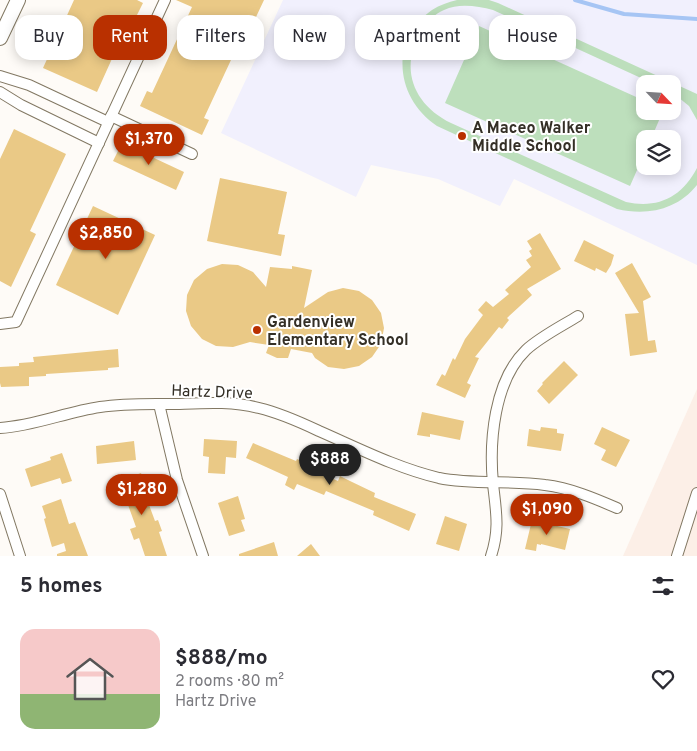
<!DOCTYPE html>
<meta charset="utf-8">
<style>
:root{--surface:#fff;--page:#f2f2f3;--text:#2b2b33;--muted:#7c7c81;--accent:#b93000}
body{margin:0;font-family:Overpass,sans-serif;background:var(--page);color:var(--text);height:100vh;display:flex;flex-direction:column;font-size:19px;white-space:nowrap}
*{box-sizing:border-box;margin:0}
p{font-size:16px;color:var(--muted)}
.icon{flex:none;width:28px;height:28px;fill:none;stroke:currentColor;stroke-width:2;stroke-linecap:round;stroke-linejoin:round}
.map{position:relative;height:556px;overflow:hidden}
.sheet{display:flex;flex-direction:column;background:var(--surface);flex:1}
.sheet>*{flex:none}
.top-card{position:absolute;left:15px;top:15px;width:668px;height:45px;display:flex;gap:10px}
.needle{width:32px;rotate:115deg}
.controls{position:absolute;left:636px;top:75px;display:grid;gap:10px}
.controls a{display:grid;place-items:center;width:45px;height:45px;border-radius:10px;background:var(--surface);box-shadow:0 2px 12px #0003;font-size:25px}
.price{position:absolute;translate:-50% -42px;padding:0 11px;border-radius:18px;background:var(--accent);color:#fff;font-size:16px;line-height:32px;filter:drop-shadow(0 1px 2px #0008)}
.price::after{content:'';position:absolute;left:50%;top:30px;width:15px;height:11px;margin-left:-8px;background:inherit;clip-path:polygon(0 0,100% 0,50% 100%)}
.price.current{background:#222;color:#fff}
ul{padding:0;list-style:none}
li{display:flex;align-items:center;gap:15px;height:125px;padding:0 20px}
li span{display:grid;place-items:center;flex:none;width:140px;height:100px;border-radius:15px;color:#555}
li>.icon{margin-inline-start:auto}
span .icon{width:60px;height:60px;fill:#fffc;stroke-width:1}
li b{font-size:21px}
h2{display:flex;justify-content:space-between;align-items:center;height:60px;padding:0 20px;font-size:21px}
.chip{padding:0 18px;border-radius:15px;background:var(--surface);box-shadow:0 2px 12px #0003;font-size:18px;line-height:45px}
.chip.current{background:var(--accent);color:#fff}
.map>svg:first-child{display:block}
.commercial{fill:#fcefe7}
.education{fill:#f1f0fd;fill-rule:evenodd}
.green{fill:#bddfbc}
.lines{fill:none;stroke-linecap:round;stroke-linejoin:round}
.stream{stroke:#a6c5f4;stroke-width:4}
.building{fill:#eac986}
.minor-casing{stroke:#827863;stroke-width:12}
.secondary-casing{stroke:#827863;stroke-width:16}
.minor{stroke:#fff;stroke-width:10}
.secondary{stroke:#fff;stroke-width:14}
.poi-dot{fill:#b93000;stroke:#fff;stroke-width:2}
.labels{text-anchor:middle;stroke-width:4;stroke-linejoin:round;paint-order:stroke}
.poi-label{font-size:16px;font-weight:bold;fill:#342f26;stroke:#fff;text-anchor:start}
.street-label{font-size:16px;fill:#342f26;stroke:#fff}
</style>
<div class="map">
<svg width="697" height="556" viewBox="0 0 697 556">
<rect width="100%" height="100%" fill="#fefbf7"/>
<path class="commercial" d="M697,389v167h-74z"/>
<path class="education" d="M283,0h414v265l-183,-86 -14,27 -62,-27 -67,-14 -15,32 -135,-64zM645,84h27v27h-27zM645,139h27v27h-27z"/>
<g class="green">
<path d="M457,0h32l9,3 199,91v26l-8,-14 -16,-13 -1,-9h-18l-161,-74c-16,-4 -34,-7 -49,0 -10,4 -17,13 -22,21 -24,37 -8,74 29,92l175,79c32,7 56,-5 71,-34v17c-20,25 -50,31 -80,24l-180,-83c-42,-28 -48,-86 -5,-116 8,-5 16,-8 25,-10z"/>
<path d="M479,26l166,75v10h18l-12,28h-6v13l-15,34 -185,-83z"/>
</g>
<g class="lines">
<path class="stream" d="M575,0l49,14 73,5"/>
</g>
<g class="building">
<path d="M74,0h63l6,3 -10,20 -4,-2 -32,71 -54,-24z"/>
<path d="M176,0h88l-16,34 -4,-2 -40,86 5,2 -7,15 -62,-29 7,-15 5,2 40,-86z"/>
<path d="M14,129l52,25 -36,77 6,3 -25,53 -11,-6v-122z"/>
<path d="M122,143l62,29 -8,18 -63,-29z"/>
<path d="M220,178l67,14 -9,42 7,1 -4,21 -74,-15z"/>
<path d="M93,206l62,29 -37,80 -62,-30z"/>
<path d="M540,233l21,36 -34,20 5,6 -25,23 2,2 -7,9 -3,-2 -24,30 4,1 -12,25 4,2 -6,13 -29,-13 6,-11 3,2 8,-18 2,2 10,-21 18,-24 -5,-5 8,-9 7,6 16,-13 -4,-4 26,-23 -5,-7 6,-4 -3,-5 3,-2 -5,-8z"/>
<path d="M584,240l30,15 -3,10 -5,8 -10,-5 -1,3 -21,-10z"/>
<path d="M632,263l19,34 -8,4 5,40 7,-1 2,12 -27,4 -5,-42 14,-1 -24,-40z"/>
<path d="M222,264l16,1 15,7 13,15 4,-20 22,2v-3l20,4 -8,38 24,-16 15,-4 16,3 13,9 9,13 3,15 -3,16 -9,13 -13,9 -15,3 -16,-2 -13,-9 -3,-5 -21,-4 -3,9h-11l-11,-5 3,-8 -19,-3 -17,5 -17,-1 -14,-7 -11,-13 -5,-15 1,-16 7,-15 13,-11z"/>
<path d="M118,349l1,18 -11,1v2l-62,4v2l-17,1v9l-28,1 -1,-4v-16l19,-1v-3l15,-1 -1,-5z"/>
<path d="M564,361l14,14 -29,29 -12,-13 6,-7 -1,-1z"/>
<path d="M422,412l42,9 -4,19 -30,-6v3l-13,-2z"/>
<path d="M541,427l16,2v4l7,1 -3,17 -34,-5 2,-17 11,2z"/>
<path d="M602,427l28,13 -14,27 -15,-7 5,-10 -12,-6z"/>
<path d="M204,439l33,2 -1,17 -10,-1 -1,17 -17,-1 1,-16 -6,-1z"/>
<path d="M134,441l2,19 -39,4 -1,-18z"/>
<path d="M253,443l43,18 1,-2 11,5 -2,3 32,14 2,-5 10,5 25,12 -1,4 42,17 -7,17 -36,-16 1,-4 -48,-20 -2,4 -27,-11 -3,6 -9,-5 3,-8 -42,-19z"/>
<path d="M62,453l10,28 -10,3 -2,-6 -29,9 -6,-18 26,-9 -1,-3z"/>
<path d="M141,473l4,12 -3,1 13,35 3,-1 4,11 -3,1 8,24h-22l-6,-18 -5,2 -4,-11 6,-2 -13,-36 -6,2 -3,-10z"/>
<path d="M238,496l7,23 -4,1 4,11 -16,5 -11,-33z"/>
<path d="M61,499l8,25 6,-2 13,34h-31v-2l9,-3 -2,-8 -12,4 -8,-28 2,-1 -4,-12z"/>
<path d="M445,516l22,8 -8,27 -23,-7z"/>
<path d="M532,520l38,9 -5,21 -24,-6v1l-4,-1 -1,7 -11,-2z"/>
<path d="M274,542l4,14h-39v-2z"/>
<path d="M311,544l9,12h-23z"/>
</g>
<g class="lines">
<g class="minor-casing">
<g id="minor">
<path d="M0,76l29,9 79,37"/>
<path d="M0,92l21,13 78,38"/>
<path d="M111,116l81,38"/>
<path d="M0,324l16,-2 149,-322"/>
<path d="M159,404l18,76 26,76"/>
<path d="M0,428c34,-2 66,-16 100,-21 25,-4 51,-3 76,-3 28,-1 56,-3 83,4 21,5 41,14 60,23 39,17 78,37 120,47 34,7 71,2 106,7 25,3 49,13 72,23"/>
<path d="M0,494l20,62"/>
<path d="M491,556c9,-27 5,-45 2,-72 -4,-43 1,-103 33,-134 14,-13 36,-24 52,-34"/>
<path d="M677,556l20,-63"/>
</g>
</g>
<g class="secondary-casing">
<path id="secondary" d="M0,38l18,-38"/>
</g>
<use href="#minor" class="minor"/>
<use href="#secondary" class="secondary"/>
</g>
<g class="poi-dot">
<circle cx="462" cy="136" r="5"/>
<circle cx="257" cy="330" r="5"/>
</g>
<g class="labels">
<g class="poi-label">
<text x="472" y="133">A Maceo Walker<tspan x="472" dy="18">Middle School</tspan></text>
<text x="267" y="327">Gardenview<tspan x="267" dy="18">Elementary School</tspan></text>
</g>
<g class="street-label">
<text transform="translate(212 391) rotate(2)" y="6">Hartz Drive</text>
</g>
</g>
</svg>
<div class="controls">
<a><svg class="needle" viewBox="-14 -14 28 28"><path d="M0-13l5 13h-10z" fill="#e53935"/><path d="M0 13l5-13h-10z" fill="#7c7c81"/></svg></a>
<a><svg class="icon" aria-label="layers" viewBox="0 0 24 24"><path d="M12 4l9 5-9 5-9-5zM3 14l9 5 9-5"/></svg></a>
</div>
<b class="price" style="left:149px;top:166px">$1,370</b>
<b class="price" style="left:106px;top:260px">$2,850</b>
<b class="price current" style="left:330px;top:486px">$888</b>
<b class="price" style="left:142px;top:516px">$1,280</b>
<b class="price" style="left:547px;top:536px">$1,090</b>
<div class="top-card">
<a class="chip">Buy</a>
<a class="chip current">Rent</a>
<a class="chip">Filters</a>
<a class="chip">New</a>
<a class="chip">Apartment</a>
<a class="chip">House</a>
</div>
</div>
<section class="sheet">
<h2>5 homes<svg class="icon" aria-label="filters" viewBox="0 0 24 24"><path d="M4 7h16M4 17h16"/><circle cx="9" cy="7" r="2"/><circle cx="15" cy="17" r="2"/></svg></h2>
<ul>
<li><span style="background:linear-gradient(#f6c9c9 65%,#8fb573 0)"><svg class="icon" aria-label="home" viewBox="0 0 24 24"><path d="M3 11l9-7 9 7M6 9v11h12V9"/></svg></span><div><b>$888/mo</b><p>2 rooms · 80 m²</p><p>Hartz Drive</p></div><svg class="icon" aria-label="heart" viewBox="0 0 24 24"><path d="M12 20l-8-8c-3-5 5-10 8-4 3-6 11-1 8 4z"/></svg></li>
</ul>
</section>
